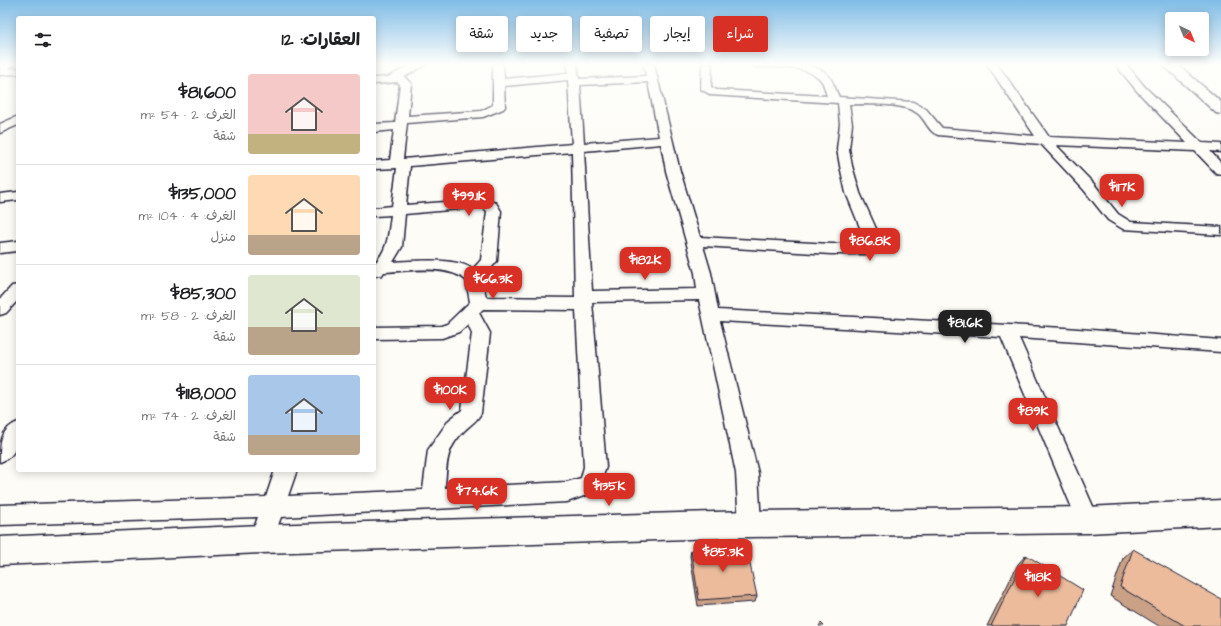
<!DOCTYPE html>
<html lang="ar">
<meta charset="utf-8">
<style>
:root{--surface:#fff;--page:#f2f2f2;--text:#202124;--muted:#757577;--line:#e0e0e0;--accent:#d93025}
body{margin:0;font-family:"Architects Daughter","Playpen Sans Arabic",sans-serif;background:var(--page);color:var(--text);direction:rtl;height:100vh;display:flex;flex-direction:column;font-size:15px;white-space:nowrap}
*{box-sizing:border-box;margin:0}
p{font-size:13px;color:var(--muted)}
.icon{flex:none;width:22px;height:22px;fill:none;stroke:currentColor;stroke-width:2;stroke-linecap:round;stroke-linejoin:round}
.map{position:relative;flex:1;overflow:hidden;direction:ltr}
.panel{position:absolute;left:16px;top:16px;width:360px;height:456px;display:flex;flex-direction:column;background:var(--surface);border-radius:4px;box-shadow:0 2px 10px #0003;direction:rtl}
.panel>*{flex:none}
.top-card{position:absolute;left:388px;top:16px;width:380px;height:36px;direction:rtl;display:flex;gap:8px}
.needle{width:26px;rotate:137deg}
.tools{position:absolute;left:1165px;top:12px;display:grid;gap:8px}
.tools a{display:grid;place-items:center;width:44px;height:44px;border-radius:4px;background:var(--surface);box-shadow:0 2px 10px #0003;font-size:20px}
.price{position:absolute;translate:-50% -34px;padding:0 9px;border-radius:8px;background:var(--accent);color:#fff;font-size:13px;line-height:26px;filter:drop-shadow(0 1px 2px #0008)}
.price::after{content:'';position:absolute;left:50%;top:24px;width:12px;height:9px;margin-left:-6px;background:inherit;clip-path:polygon(0 0,100% 0,50% 100%)}
.price.selected{background:#222;color:#fff}
ul{padding:0;list-style:none}
li{display:flex;align-items:center;gap:12px;height:100px;padding:0 16px}
li+li{border-top:1px solid var(--line)}
li span{display:grid;place-items:center;flex:none;width:112px;height:80px;border-radius:4px;color:#555}
li>.icon{margin-inline-start:auto}
span .icon{width:48px;height:48px;fill:#fffc;stroke-width:1}
li b{font-size:17px}
h2{display:flex;justify-content:space-between;align-items:center;height:48px;padding:0 16px;font-size:17px}
.pill{padding:0 14px;border-radius:4px;background:var(--surface);box-shadow:0 2px 10px #0003;font-size:14px;line-height:36px}
.pill.selected{background:var(--accent);color:#fff}
.map>svg:first-child{display:block}
.lines{fill:none;stroke-linecap:round;stroke-linejoin:round}
.street-casing{stroke:#22223b;stroke-width:3}
.secondary-casing{stroke:#22223b;stroke-width:3}
.street{fill:#fdfcf7;fill-rule:evenodd}
.secondary{fill:#fdfcf7;fill-rule:evenodd}
.wall{fill:#caa186;stroke:#22223b}
.building{fill:#ebbb9c;stroke:#22223b}
</style>
<div class="map">
<svg width="1221" height="626" viewBox="0 0 1221 626">
<rect width="100%" height="100%" fill="#fdfcf7"/>
<filter id="ink" filterUnits="userSpaceOnUse"><feTurbulence type="fractalNoise" baseFrequency=".025" numOctaves="2"/><feDisplacementMap in="SourceGraphic" scale="8" xChannelSelector="R" yChannelSelector="G"/><feConvolveMatrix kernelMatrix="1 2 1 2 8 2 1 2 1" color-interpolation-filters="sRGB"/></filter>
<g filter="url(#ink)">
<g class="lines">
<g class="street-casing">
<g id="street">
<path d="M413,64h14l-23,13 7,6 -3,33 73,-5 12,-6v-41h10l1,15 64,-6 -1,-9h10l2,15 67,-3 -2,-12h10l26,107 20,66 131,7h32l3,-2 -20,-49 -6,-27 -3,-17 3,-25 -2,-21 -127,-8 -10,-6 1,-25h10l-1,23 6,3 110,6c-2,-6 -3,-13 -7,-17 -15,-15 -46,-11 -65,-12l-5,-3c21,0 61,-5 77,10 6,6 8,15 12,23l74,5 13,7 16,19 93,8 -48,-72h10l52,73 138,6 -50,-52 -22,-27h11l19,23 57,56 19,1v8l-11,-1 11,12v11l-5,-1 -21,-22 -139,-6 38,39 24,30 13,8 90,5v8l-98,-6 -15,-9 -24,-30 -43,-46 -103,-9c-10,-3 -13,-17 -21,-22 -15,-11 -49,-8 -68,-9l3,20 -3,25 3,17 8,27 22,49 -4,6 -12,6h-35l-128,-8 8,27 7,37 347,18 156,12v12l-202,-14 80,182 -3,7 -8,3 -8,-3 -3,-7 -76,-183 -281,-16 38,152 3,51 -3,7 -8,3 -8,-3 -3,-7 -3,-51 -37,-173 -107,2 14,165 -8,24 -31,11 -286,15 -11,30 -8,3 -8,-3 -4,-8 8,-22 -258,8v-20l266,-8 9,-27h22l-9,26 135,-6 5,-40 21,-30 13,-10 10,-77 -4,-9 -9,8 -17,6 -68,1v-12l67,-1 6,-2 23,-22 -4,-22c-21,-16 -57,-9 -82,-8l-2,3 -8,1v-12c15,-16 14,-29 17,-49l-17,1v-8l18,-2 5,-38 -23,1v-8l16,-1 4,-30 -20,2v-8l21,-1 5,-39 -3,-2 -23,2v-6l14,-1zM568,80l4,64 -169,15 4,-36 76,-6 20,-8 2,-2 -1,-21zM648,82l11,55 -75,6 -4,-58zM661,144l5,27 29,102 2,16 -105,2 -8,-140zM572,152l3,146 -89,-1 -4,-18 15,-18 4,-50 -5,-8 -12,-4 -78,6 4,-39zM482,207l5,4 -6,49 -8,9c-18,-12 -58,-8 -80,-7l9,-15 3,-33zM483,309l93,1 8,157 -3,11 -14,4 -122,6c2,-24 0,-38 19,-57 6,-6 13,-10 17,-18l9,-80 -11,-20z"/>
<path d="M18,68v6l-18,1v-6z"/>
<path d="M18,116v9l-18,8v-9z"/>
<path d="M18,192v8l-18,2v-8z"/>
<path d="M18,241v10l-18,2v-10z"/>
<path d="M18,285v15l-12,13 -6,2v-16l12,-13z"/>
<path d="M18,422c0,17 2,33 -18,40 0,-18 0,-33 18,-40z"/>
</g>
</g>
<g class="secondary-casing">
<g id="secondary">
<path d="M0,64h12l-7,9 -5,1z"/>
<path d="M1162,64h15l44,38v12l-5,-1z"/>
<path d="M1221,500v26l-133,7 -338,4 -488,16 -262,12v-28l262,-12 488,-14 338,-4z"/>
</g>
</g>
<use href="#street" class="street"/>
<use href="#secondary" class="secondary"/>
</g>
<g class="wall">
<path d="M1133,549l88,77h-62l-49,-30 13,-38z"/>
<path d="M691,550l66,46 -2,6 -57,4 -8,-50z"/>
<path d="M1026,555l42,71h-81l31,-62z"/>
</g>
<g class="building">
<path d="M746,546l11,50 -58,4 -8,-50z"/>
<path d="M1133,549l88,50v27h-36l-65,-39z"/>
<path d="M1026,555l57,35 -15,36h-77z"/>
<path d="M821,623l3,3h-5z"/>
</g>
</g>
<linearGradient id="sky" x2="0" y2="1"><stop stop-color="#7fbce6"/><stop offset="0.42" stop-color="#fefefb"/><stop offset="1" stop-color="#fefefb" stop-opacity="0"/></linearGradient>
<rect width="1221" height="152" fill="url(#sky)"/>
</svg>
<div class="tools">
<a><svg class="needle" viewBox="-14 -14 28 28"><path d="M0-13l5 13h-10z" fill="#e53935"/><path d="M0 13l5-13h-10z" fill="#757577"/></svg></a>
</div>
<b class="price" style="left:1122px;top:208px">$117K</b>
<b class="price" style="left:469px;top:217px">$99.1K</b>
<b class="price" style="left:870px;top:262px">$86.8K</b>
<b class="price" style="left:645px;top:281px">$182K</b>
<b class="price" style="left:493px;top:300px">$66.3K</b>
<b class="price selected" style="left:965px;top:344px">$81.6K</b>
<b class="price" style="left:450px;top:411px">$100K</b>
<b class="price" style="left:1033px;top:432px">$89K</b>
<b class="price" style="left:609px;top:507px">$135K</b>
<b class="price" style="left:477px;top:512px">$74.6K</b>
<b class="price" style="left:723px;top:573px">$85.3K</b>
<b class="price" style="left:1038px;top:598px">$118K</b>
<div class="top-card">
<a class="pill selected">شراء</a>
<a class="pill">إيجار</a>
<a class="pill">تصفية</a>
<a class="pill">جديد</a>
<a class="pill">شقة</a>
</div>
<section class="panel">
<h2>العقارات: 12<svg class="icon" aria-label="filters" viewBox="0 0 24 24"><path d="M4 7h16M4 17h16"/><circle cx="9" cy="7" r="2"/><circle cx="15" cy="17" r="2"/></svg></h2>
<ul>
<li><span style="background:linear-gradient(#f6c9c9 75%,#c2b280 0)"><svg class="icon" aria-label="home" viewBox="0 0 24 24"><path d="M3 11l9-7 9 7M6 9v11h12V9"/></svg></span><div><b>$81,600</b><p>الغرف: 2 · 54 m²</p><p>شقة</p></div></li>
<li><span style="background:linear-gradient(#ffd9b3 75%,#b9a48a 0)"><svg class="icon" aria-label="home" viewBox="0 0 24 24"><path d="M3 11l9-7 9 7M6 9v11h12V9"/></svg></span><div><b>$135,000</b><p>الغرف: 4 · 104 m²</p><p>منزل</p></div></li>
<li><span style="background:linear-gradient(#dfe7d0 65%,#b9a48a 0)"><svg class="icon" aria-label="home" viewBox="0 0 24 24"><path d="M3 11l9-7 9 7M6 9v11h12V9"/></svg></span><div><b>$85,300</b><p>الغرف: 2 · 58 m²</p><p>شقة</p></div></li>
<li><span style="background:linear-gradient(#a9c7e8 75%,#b9a48a 0)"><svg class="icon" aria-label="home" viewBox="0 0 24 24"><path d="M3 11l9-7 9 7M6 9v11h12V9"/></svg></span><div><b>$118,000</b><p>الغرف: 2 · 74 m²</p><p>شقة</p></div></li>
</ul>
</section>
</div>
